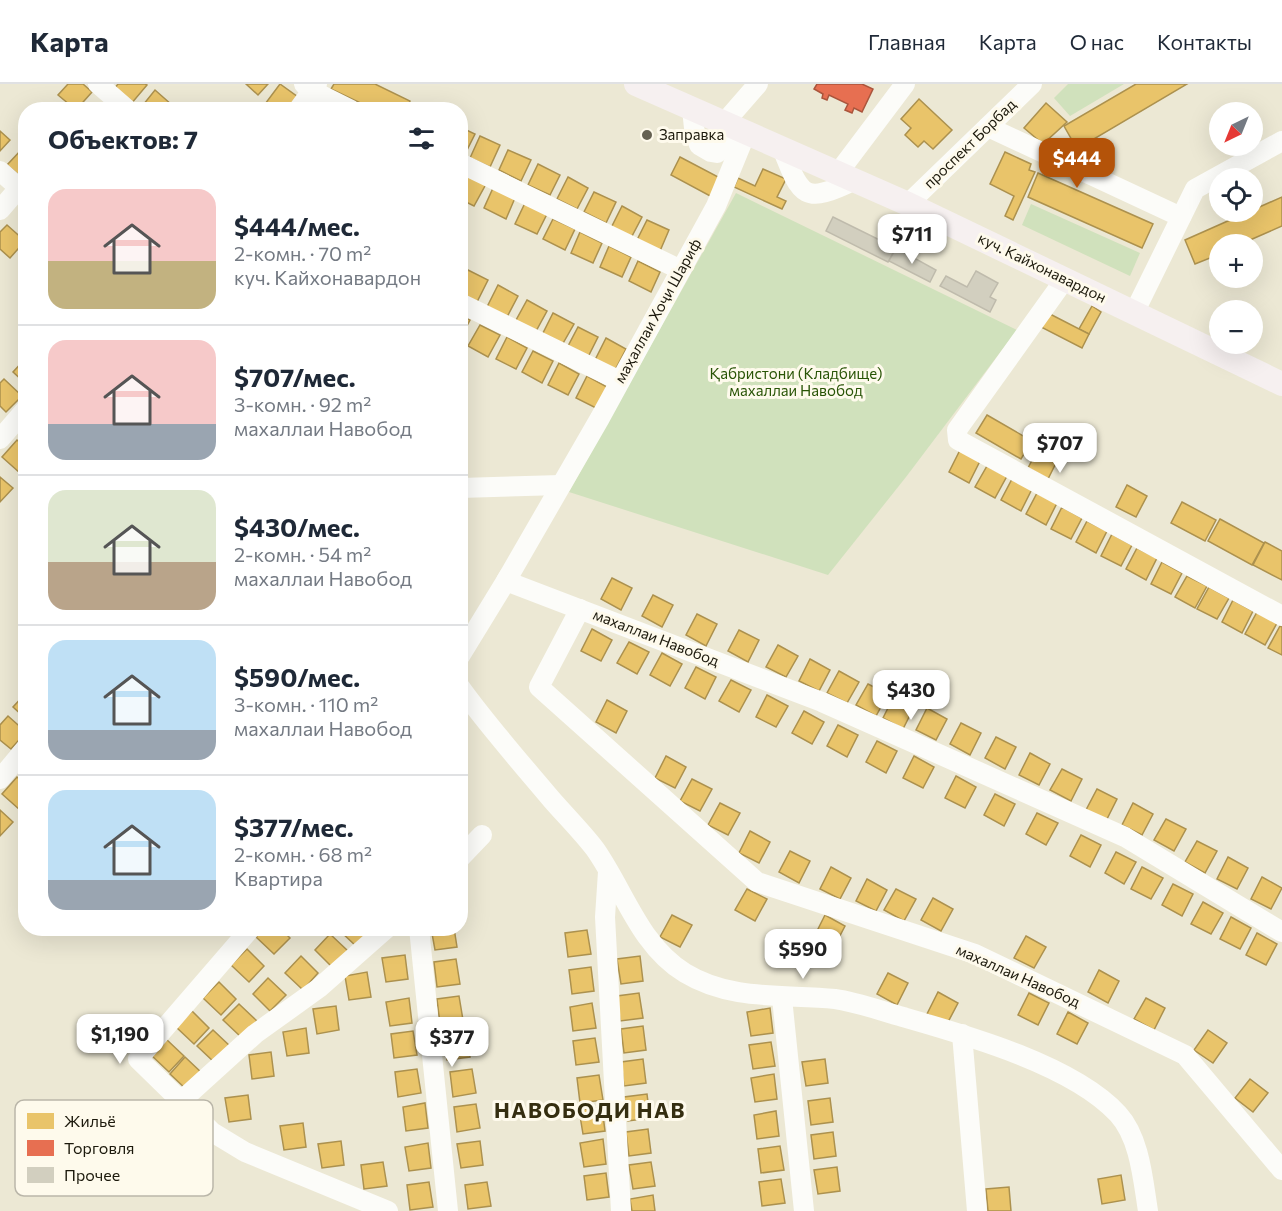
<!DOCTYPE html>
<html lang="ru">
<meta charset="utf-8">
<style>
:root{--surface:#fff;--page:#f2f2f3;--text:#1f2937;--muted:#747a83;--line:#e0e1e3;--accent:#b45309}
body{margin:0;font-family:Commissioner,sans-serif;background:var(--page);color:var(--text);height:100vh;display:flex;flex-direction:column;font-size:22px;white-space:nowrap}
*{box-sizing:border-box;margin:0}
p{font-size:20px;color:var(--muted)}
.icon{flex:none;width:33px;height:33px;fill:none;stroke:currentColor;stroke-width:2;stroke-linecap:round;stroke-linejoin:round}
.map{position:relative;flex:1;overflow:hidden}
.drawer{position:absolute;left:18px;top:18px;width:450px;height:834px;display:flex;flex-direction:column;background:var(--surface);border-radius:24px;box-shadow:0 6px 24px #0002}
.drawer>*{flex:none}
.needle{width:39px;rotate:223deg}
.buttons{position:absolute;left:1209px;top:18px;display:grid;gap:12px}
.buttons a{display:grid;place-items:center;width:54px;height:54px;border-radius:50%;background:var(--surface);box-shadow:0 6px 24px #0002;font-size:30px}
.price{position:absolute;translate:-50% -51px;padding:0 14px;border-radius:12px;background:#fff;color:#222;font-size:20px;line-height:39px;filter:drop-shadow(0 2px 3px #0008)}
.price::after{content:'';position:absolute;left:50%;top:36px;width:18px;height:14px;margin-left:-9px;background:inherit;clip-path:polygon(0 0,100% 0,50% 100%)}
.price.current{background:var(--accent);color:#fff}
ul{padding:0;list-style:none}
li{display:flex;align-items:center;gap:18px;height:150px;padding:0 30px}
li+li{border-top:2px solid var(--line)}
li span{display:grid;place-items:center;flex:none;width:168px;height:120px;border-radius:18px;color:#555}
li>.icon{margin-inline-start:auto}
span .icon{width:72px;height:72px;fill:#fffc;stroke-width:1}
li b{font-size:26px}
h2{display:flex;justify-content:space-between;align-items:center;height:72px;padding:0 30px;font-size:26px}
header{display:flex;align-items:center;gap:36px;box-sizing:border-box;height:84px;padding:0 30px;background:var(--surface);border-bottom:2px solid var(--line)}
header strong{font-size:28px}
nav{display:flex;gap:33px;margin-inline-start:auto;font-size:21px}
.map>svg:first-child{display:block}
.green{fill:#d0e1bc}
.homes{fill:#e9c46a;stroke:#ac914e;stroke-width:1.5}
.shops{fill:#e76f51;stroke:#aa553c;stroke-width:1.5}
.building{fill:#d2cfbf;stroke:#bfbbac;stroke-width:1.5}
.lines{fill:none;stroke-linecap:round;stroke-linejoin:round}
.minor{stroke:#fcfcf9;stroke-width:20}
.major{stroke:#f6f0f0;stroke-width:24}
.poi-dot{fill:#656152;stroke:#fefaec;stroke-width:2}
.labels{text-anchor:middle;stroke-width:6;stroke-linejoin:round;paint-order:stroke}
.poi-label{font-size:15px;fill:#1c190c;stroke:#fefaec;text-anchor:start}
.street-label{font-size:15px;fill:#1c190c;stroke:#fefaec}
.park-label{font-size:15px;fill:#295406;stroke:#fefaec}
.district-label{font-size:21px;font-weight:bold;letter-spacing:1.5px;fill:#352e10;stroke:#fefaec}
.key{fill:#fefaec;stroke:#bab6a9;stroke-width:1.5}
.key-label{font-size:16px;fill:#1c190c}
</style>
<header>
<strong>Карта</strong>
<nav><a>Главная</a><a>Карта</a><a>О нас</a><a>Контакты</a></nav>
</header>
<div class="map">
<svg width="1282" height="1127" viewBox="0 0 1282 1127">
<rect width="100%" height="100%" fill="#ece8d4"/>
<g class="green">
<path d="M1068,0h56l-54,32 -16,-18z"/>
<path d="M736,109l281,137 -111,147 -78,98 -259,-83z"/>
<path d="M1031,120l109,49 -10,23 -108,-51z"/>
</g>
<g class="homes">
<path d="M68,0h15l9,8 -16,18 -18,-15z"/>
<path d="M118,0h27l2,1 -16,19 -17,-15z"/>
<path d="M246,0h22l-10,11z"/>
<path d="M280,0l18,13 -9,13h-16l-8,-6z"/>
<path d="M334,0h41l35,17 -4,9h-31l-44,-21z"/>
<path d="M1136,0h51l-110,65 -13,-23z"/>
<path d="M155,6l17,15 -4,5h-29z"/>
<path d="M919,15l33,31 -19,19 -9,-8 -6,6 -13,-12 6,-7 -10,-9z"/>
<path d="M1046,19l21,19 -24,22 -19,-16z"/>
<path d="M460,43l15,7 -10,20 -5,-2z"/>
<path d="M0,47l10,9 -10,11z"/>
<path d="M480,52l20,9 -10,22 -20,-9z"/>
<path d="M22,65l4,3v29l-19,-16z"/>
<path d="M508,66l23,10 -10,21 -22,-11z"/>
<path d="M1005,68l26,12 -2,6 6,2 -22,48 -8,-4 9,-20 -24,-12z"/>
<path d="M680,73l42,22 -10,18 -41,-22z"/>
<path d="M538,80l22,11 -10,20 -22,-10z"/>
<path d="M763,85l23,10 -9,18 9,4 -4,8 -48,-22 4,-9 17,8z"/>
<path d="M1038,89l115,51 -11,24 -114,-51z"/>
<path d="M466,90l20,10 -12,22 -14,-7v-15z"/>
<path d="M568,93l20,11 -11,21 -20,-10z"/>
<path d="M493,104l22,10 -9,21 -22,-11z"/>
<path d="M594,108l22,10 -10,21 -22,-11z"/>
<path d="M1282,113v29l-41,18h-21v10l-25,10 -10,-24z"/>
<path d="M525,119l22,11 -10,20 -22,-10z"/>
<path d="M622,122l20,11 -11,21 -20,-10z"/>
<path d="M553,135l22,10 -10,21 -22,-11z"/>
<path d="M647,136l22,10 -9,21 -23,-11z"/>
<path d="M7,141l18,16 -15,17 -10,-9v-17z"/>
<path d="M580,148l22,11 -9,20 -22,-10z"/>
<path d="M609,162l22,11 -9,20 -22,-10z"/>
<path d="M638,177l22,11 -9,20 -22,-11z"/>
<path d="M468,186l20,10 -11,22 -17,-8v-10z"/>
<path d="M498,201l20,11 -11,21 -20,-10z"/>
<path d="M527,216l20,11 -12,22 -20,-11z"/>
<path d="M1092,222l9,6 -12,22 -10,-5z"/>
<path d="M553,229l21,11 -12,21 -20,-10z"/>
<path d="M1048,229l41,21 -7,14 -41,-21z"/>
<path d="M460,231l10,5 -10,19z"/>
<path d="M480,241l20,10 -12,22 -20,-11z"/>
<path d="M578,243l20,10 -11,22 -20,-11z"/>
<path d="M507,253l20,11 -11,21 -20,-10z"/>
<path d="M606,254l20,11 -11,21 -20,-10z"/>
<path d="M533,267l20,10 -11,22 -20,-11z"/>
<path d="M26,274v26l-13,-12z"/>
<path d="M559,279l20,11 -11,21 -20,-10z"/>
<path d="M587,292l20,11 -11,21 -20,-10z"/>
<path d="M4,295l18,17 -16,16 -6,-6v-23z"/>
<path d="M987,331l45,26 -11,18 -45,-26z"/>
<path d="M17,356l9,8v19l-6,6 -18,-16z"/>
<path d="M1039,363l20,10 -11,22 -20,-11z"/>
<path d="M960,366l20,11 -11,22 -20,-11z"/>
<path d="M987,382l20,10 -12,22 -20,-11z"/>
<path d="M0,393l13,11 -13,14z"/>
<path d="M1012,395l20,10 -11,22 -20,-11z"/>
<path d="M1127,401l20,11 -11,21 -20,-10z"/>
<path d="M1037,409l20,10 -11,22 -20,-11z"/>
<path d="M1182,418l34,18 -11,21 -34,-18z"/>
<path d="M1062,423l20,11 -11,21 -20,-10z"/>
<path d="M1220,435l44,24 -12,22 -44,-24z"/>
<path d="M1087,437l20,10 -11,22 -20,-11z"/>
<path d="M1112,450l20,11 -11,21 -20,-10z"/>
<path d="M1265,458l17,9v29l-29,-15z"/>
<path d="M1137,464l20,10 -11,22 -20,-11z"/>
<path d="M1162,478l20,11 -11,21 -20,-10z"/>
<path d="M1187,492l20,10 -12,22 -20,-11z"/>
<path d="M612,494l20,10 -11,22 -20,-11z"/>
<path d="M1209,503l20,11 -12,21 -20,-10z"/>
<path d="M653,511l20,10 -11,22 -20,-11z"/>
<path d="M1233,516l20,11 -11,22 -20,-11z"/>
<path d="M1257,528l20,11 -12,22 -20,-11z"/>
<path d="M697,530l20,10 -11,22 -20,-11z"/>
<path d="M1280,542l2,1v28l-14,-7z"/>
<path d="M592,545l20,11 -11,21 -20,-10z"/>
<path d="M739,546l20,10 -11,22 -20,-11z"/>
<path d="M629,558l20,10 -12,22 -20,-11z"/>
<path d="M778,561l20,11 -12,21 -20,-10z"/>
<path d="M662,569l20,11 -12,22 -20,-11z"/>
<path d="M810,575l20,11 -11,21 -20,-10z"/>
<path d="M696,583l20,10 -11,22 -20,-11z"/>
<path d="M839,587l20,11 -12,21 -20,-10z"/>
<path d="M731,596l20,10 -12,22 -20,-11z"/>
<path d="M868,600l20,10 -12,22 -20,-11z"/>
<path d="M26,609v26l-13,-12z"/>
<path d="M767,611l21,11 -12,21 -20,-10z"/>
<path d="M894,612l20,11 -11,22 -20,-11z"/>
<path d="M607,616l20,11 -11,22 -20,-11z"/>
<path d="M927,624l20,11 -11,21 -20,-10z"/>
<path d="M804,627l20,11 -12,22 -20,-11z"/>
<path d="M8,632l18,16 -15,17 -11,-9v-15z"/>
<path d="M961,639l20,10 -11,22 -20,-11z"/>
<path d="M838,641l20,10 -11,22 -20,-11z"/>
<path d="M996,653l20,10 -11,22 -20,-11z"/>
<path d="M877,657l20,10 -11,22 -20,-11z"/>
<path d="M1030,669l20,11 -11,21 -20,-10z"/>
<path d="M666,672l20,11 -11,21 -20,-10z"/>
<path d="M914,672l20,11 -11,21 -20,-10z"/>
<path d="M1062,685l20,10 -11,22 -21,-11z"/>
<path d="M956,692l20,11 -11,21 -20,-10z"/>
<path d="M17,693l9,8v19l-6,6 -18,-16z"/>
<path d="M692,695l20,10 -12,22 -20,-10z"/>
<path d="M1097,705l20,10 -11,22 -20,-11z"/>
<path d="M995,710l20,10 -11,22 -20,-11z"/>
<path d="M720,719l20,10 -12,22 -20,-10z"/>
<path d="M1133,719l20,11 -11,21 -20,-10z"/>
<path d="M0,726l13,12 -13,14z"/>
<path d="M1037,729l21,10 -12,22 -20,-11z"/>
<path d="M1166,735l20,10 -12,22 -20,-11z"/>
<path d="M750,747l20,11 -11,21 -20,-10z"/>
<path d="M1081,751l20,10 -11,22 -20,-11z"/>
<path d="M1197,757l20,10 -12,22 -20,-11z"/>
<path d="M790,767l20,10 -11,22 -20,-11z"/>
<path d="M1116,768l20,10 -12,22 -19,-11z"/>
<path d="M1228,773l20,11 -11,21 -20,-10z"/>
<path d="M831,783l20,11 -11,21 -20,-10z"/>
<path d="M1142,783l21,11 -12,21 -20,-10z"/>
<path d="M1262,793l20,11 -11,21 -20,-10z"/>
<path d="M867,795l20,11 -11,21 -20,-10z"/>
<path d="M1173,800l20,10 -11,22 -20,-11z"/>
<path d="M747,805l20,10 -12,22 -20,-11z"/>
<path d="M896,805l20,10 -12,22 -20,-11z"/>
<path d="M933,814l20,11 -12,22 -20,-11z"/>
<path d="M1203,818l20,11 -12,21 -20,-10z"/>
<path d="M672,831l20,10 -12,22 -20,-10z"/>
<path d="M825,831l20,11 -11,21 -20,-10z"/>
<path d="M1231,833l20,11 -11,21 -20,-10z"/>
<path d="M264,844h16l10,10 -16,16 -18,-17z"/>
<path d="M340,844h30l2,3 -15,16 -18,-17z"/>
<path d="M431,844h23l3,19 -22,3z"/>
<path d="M587,846l4,24 -23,3 -3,-24z"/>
<path d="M1257,849l20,11 -11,21 -20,-10z"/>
<path d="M330,850l18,17 -16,16 -17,-17z"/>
<path d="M1026,852l20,11 -12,21 -20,-10z"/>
<path d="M247,865l17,17 -15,16 -18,-17z"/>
<path d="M405,871l3,24 -22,3 -4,-24z"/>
<path d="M301,872l17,17 -15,17 -18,-17z"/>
<path d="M640,872l3,25 -22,3 -4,-25z"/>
<path d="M456,875l4,25 -23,3 -3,-25z"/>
<path d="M591,883l3,24 -22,3 -3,-24z"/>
<path d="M1099,886l20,11 -11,22 -20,-11z"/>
<path d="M367,888l4,25 -22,3 -4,-24z"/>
<path d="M888,889l20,10 -11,22 -20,-11z"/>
<path d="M268,894l18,17 -16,16 -17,-17z"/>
<path d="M219,898l17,17 -15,16 -18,-17z"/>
<path d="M938,908l20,11 -11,21 -20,-10z"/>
<path d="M639,909l4,25 -23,3 -3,-25z"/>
<path d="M1029,909l20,10 -11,22 -20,-10z"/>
<path d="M459,912l4,24 -23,4 -3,-25z"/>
<path d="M409,914l3,25 -22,3 -4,-24z"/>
<path d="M1146,914l19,10 -11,22 -20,-11z"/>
<path d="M592,919l4,25 -23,3 -3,-24z"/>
<path d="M239,920l18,17 -16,16 -18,-17z"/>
<path d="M336,922l3,24 -22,4 -4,-25z"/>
<path d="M770,924l3,25 -22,3 -4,-24z"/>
<path d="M192,927l17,17 -15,16 -18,-17z"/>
<path d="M1068,928l20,11 -11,21 -20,-10z"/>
<path d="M643,942l3,24 -22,3 -3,-24z"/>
<path d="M306,944l3,25 -22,3 -4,-24z"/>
<path d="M213,946l18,17 -16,16 -18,-17z"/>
<path d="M1208,946l19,13 -14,20 -19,-13z"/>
<path d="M413,947l4,24 -23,3 -3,-24z"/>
<path d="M466,949l4,24 -23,3 -3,-24z"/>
<path d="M595,954l4,24 -23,3 -3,-24z"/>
<path d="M166,955l18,17 -15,16 -18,-17z"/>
<path d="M771,958l4,24 -22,3 -4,-24z"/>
<path d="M271,968l3,24 -22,3 -3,-24z"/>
<path d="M185,973l18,17 -16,16 -17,-16z"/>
<path d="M643,975l3,24 -22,3 -3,-24z"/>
<path d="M825,975l3,24 -22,3 -4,-24z"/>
<path d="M417,985l4,24 -23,4 -3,-25z"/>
<path d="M472,985l4,24 -23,4 -3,-25z"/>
<path d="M774,990l3,25 -22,3 -4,-24z"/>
<path d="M599,991l4,25 -23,3 -3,-25z"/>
<path d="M1250,995l18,14 -15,19 -18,-14z"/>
<path d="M647,1010l3,24 -22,3 -4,-24z"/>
<path d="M248,1011l3,24 -22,3 -4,-24z"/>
<path d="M830,1014l3,24 -22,3 -3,-24z"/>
<path d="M425,1019l3,25 -22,3 -3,-24z"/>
<path d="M476,1020l4,24 -23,4 -3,-25z"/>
<path d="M602,1023l3,24 -22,3 -4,-24z"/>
<path d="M776,1027l3,25 -22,3 -3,-24z"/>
<path d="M303,1039l3,24 -22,3 -4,-24z"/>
<path d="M648,1045l3,24 -22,3 -3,-24z"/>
<path d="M833,1048l3,24 -22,3 -3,-24z"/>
<path d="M603,1055l3,25 -22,3 -4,-24z"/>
<path d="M341,1057l3,24 -22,3 -4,-24z"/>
<path d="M480,1057l3,24 -22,3 -4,-24z"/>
<path d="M428,1059l3,25 -22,3 -4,-24z"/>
<path d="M780,1062l4,24 -23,3 -3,-24z"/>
<path d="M383,1078l4,24 -23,3 -3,-24z"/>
<path d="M651,1078l4,24 -22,3 -4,-24z"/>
<path d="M837,1083l3,24 -22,3 -4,-24z"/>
<path d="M606,1089l3,24 -22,3 -3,-24z"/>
<path d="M1121,1091l4,25 -23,4 -4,-25z"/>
<path d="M781,1095l4,24 -23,3 -3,-24z"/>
<path d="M429,1098l4,25 -23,3 -3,-25z"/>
<path d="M487,1098l4,24 -23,3 -3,-24z"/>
<path d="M1009,1103l2,24h-23l-2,-22z"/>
<path d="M653,1111l2,16h-23l-2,-12z"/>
</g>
<path class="shops" d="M817,0h45l11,5 -11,23 -8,-4 -2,5 -7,-3 3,-6 -19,-9 -2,5 -5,-2 1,-4 -9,-5z"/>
<g class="building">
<path d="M833,133l63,31 -8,14 -62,-31z"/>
<path d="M896,164l40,22 -6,12 -41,-21z"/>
<path d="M976,187l22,12 -8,14 6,3 -6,12 -50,-26 6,-10 21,11z"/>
</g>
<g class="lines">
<g class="minor">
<path d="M98,0l30,26"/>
<path d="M304,0l9,7 38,19"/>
<path d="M692,25l2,19 5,17 12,7 6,1 8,-6 14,-18"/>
<path d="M298,26l19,-26"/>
<path d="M724,39l34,-39"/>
<path d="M988,43l193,90"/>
<path d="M746,49l-30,73 -116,212 -94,163 316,121 303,135 157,95"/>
<path d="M782,64c19,49 22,57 73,32"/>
<path d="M460,79l221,107"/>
<path d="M0,87l26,23"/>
<path d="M838,89l67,-89"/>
<path d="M908,120l124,-120"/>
<path d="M0,126l19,-22"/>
<path d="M1065,195l-108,151 1,10 324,176"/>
<path d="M460,219l160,78"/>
<path d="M1134,229l61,-124 87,-48"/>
<path d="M0,355l26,-30"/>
<path d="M460,404l101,-3"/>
<path d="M580,525l-41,78 218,195 218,72 210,101 97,115"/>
<path d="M460,572l49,-80"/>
<path d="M460,603c28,39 61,76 92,113 14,16 30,32 43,49 29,41 45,97 90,124 46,28 98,21 150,26 22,3 46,12 68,18 63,18 170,48 215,97 22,24 25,66 30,97"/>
<path d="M0,695l26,-31"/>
<path d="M460,774l22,-23"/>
<path d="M608,788l-3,45 16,294"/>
<path d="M387,844l-68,60 -64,46 -74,67 31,31 33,20 143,59"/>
<path d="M419,844l29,283"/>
<path d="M782,914l22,213"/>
<path d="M962,950l15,177"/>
<path d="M181,1017l-43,-42 113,-131"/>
</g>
<path class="major" d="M636,0l272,120 374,180"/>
</g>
<circle class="poi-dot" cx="647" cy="51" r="6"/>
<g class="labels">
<g class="poi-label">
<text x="659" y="56">Заправка</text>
</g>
<g class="street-label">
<text transform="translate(970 60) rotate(-44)" y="5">проспект Борбад</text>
<text transform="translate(1042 184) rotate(26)" y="5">куч. Кайхонавардон</text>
<text transform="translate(658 227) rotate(-61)" y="5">маҳаллаи Хоҷи Шариф</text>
<text transform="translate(656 554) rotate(21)" y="5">махаллаи Навобод</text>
<text transform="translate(1018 892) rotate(24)" y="5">махаллаи Навобод</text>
</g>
<g class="park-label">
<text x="796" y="295">Қабристони (Кладбище)<tspan x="796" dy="17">махаллаи Навобод</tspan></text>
</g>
<g class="district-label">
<text x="590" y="1034">НАВОБОДИ НАВ</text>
</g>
</g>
<rect x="15" y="1016" width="198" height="96" rx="9" class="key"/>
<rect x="27" y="1029" width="27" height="16" fill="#e9c46a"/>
<rect x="27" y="1056" width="27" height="16" fill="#e76f51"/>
<rect x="27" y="1083" width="27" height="16" fill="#d2cfbf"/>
<g class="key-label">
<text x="64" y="1043">Жильё</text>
<text x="64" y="1070">Торговля</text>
<text x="64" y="1097">Прочее</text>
</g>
</svg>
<div class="buttons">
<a><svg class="needle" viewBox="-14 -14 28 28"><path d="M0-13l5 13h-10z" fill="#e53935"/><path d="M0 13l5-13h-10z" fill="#747a83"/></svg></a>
<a><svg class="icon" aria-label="locate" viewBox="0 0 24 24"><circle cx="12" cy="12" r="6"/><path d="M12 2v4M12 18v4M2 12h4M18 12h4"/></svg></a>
<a>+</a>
<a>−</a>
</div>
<b class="price current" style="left:1077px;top:105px">$444</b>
<b class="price" style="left:912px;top:181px">$711</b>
<b class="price" style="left:1060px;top:390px">$707</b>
<b class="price" style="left:911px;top:637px">$430</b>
<b class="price" style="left:803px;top:896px">$590</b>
<b class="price" style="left:120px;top:981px">$1,190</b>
<b class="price" style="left:452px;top:984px">$377</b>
<section class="drawer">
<h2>Объектов: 7<svg class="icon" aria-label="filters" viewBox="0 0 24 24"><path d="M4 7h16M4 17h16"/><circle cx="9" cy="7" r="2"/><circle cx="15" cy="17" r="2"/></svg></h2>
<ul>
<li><span style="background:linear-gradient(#f6c9c9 60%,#c2b280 0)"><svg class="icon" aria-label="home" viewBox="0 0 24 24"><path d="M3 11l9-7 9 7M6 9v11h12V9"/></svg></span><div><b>$444/мес.</b><p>2-комн. · 70 m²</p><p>куч. Кайхонавардон</p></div></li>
<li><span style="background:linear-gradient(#f6c9c9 70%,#9aa5b1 0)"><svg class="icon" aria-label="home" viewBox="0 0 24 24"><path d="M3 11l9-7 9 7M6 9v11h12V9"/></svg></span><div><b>$707/мес.</b><p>3-комн. · 92 m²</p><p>махаллаи Навобод</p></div></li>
<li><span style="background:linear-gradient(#dfe7d0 60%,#b9a48a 0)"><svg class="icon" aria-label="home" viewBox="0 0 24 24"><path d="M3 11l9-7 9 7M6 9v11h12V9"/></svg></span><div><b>$430/мес.</b><p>2-комн. · 54 m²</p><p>махаллаи Навобод</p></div></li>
<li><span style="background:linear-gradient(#bfe0f5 75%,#9aa5b1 0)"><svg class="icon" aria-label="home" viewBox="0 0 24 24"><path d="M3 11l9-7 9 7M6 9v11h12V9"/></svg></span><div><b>$590/мес.</b><p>3-комн. · 110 m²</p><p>махаллаи Навобод</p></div></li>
<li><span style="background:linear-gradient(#bfe0f5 75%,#9aa5b1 0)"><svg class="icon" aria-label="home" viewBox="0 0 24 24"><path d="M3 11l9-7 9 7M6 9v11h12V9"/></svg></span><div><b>$377/мес.</b><p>2-комн. · 68 m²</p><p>Квартира</p></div></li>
</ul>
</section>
</div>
